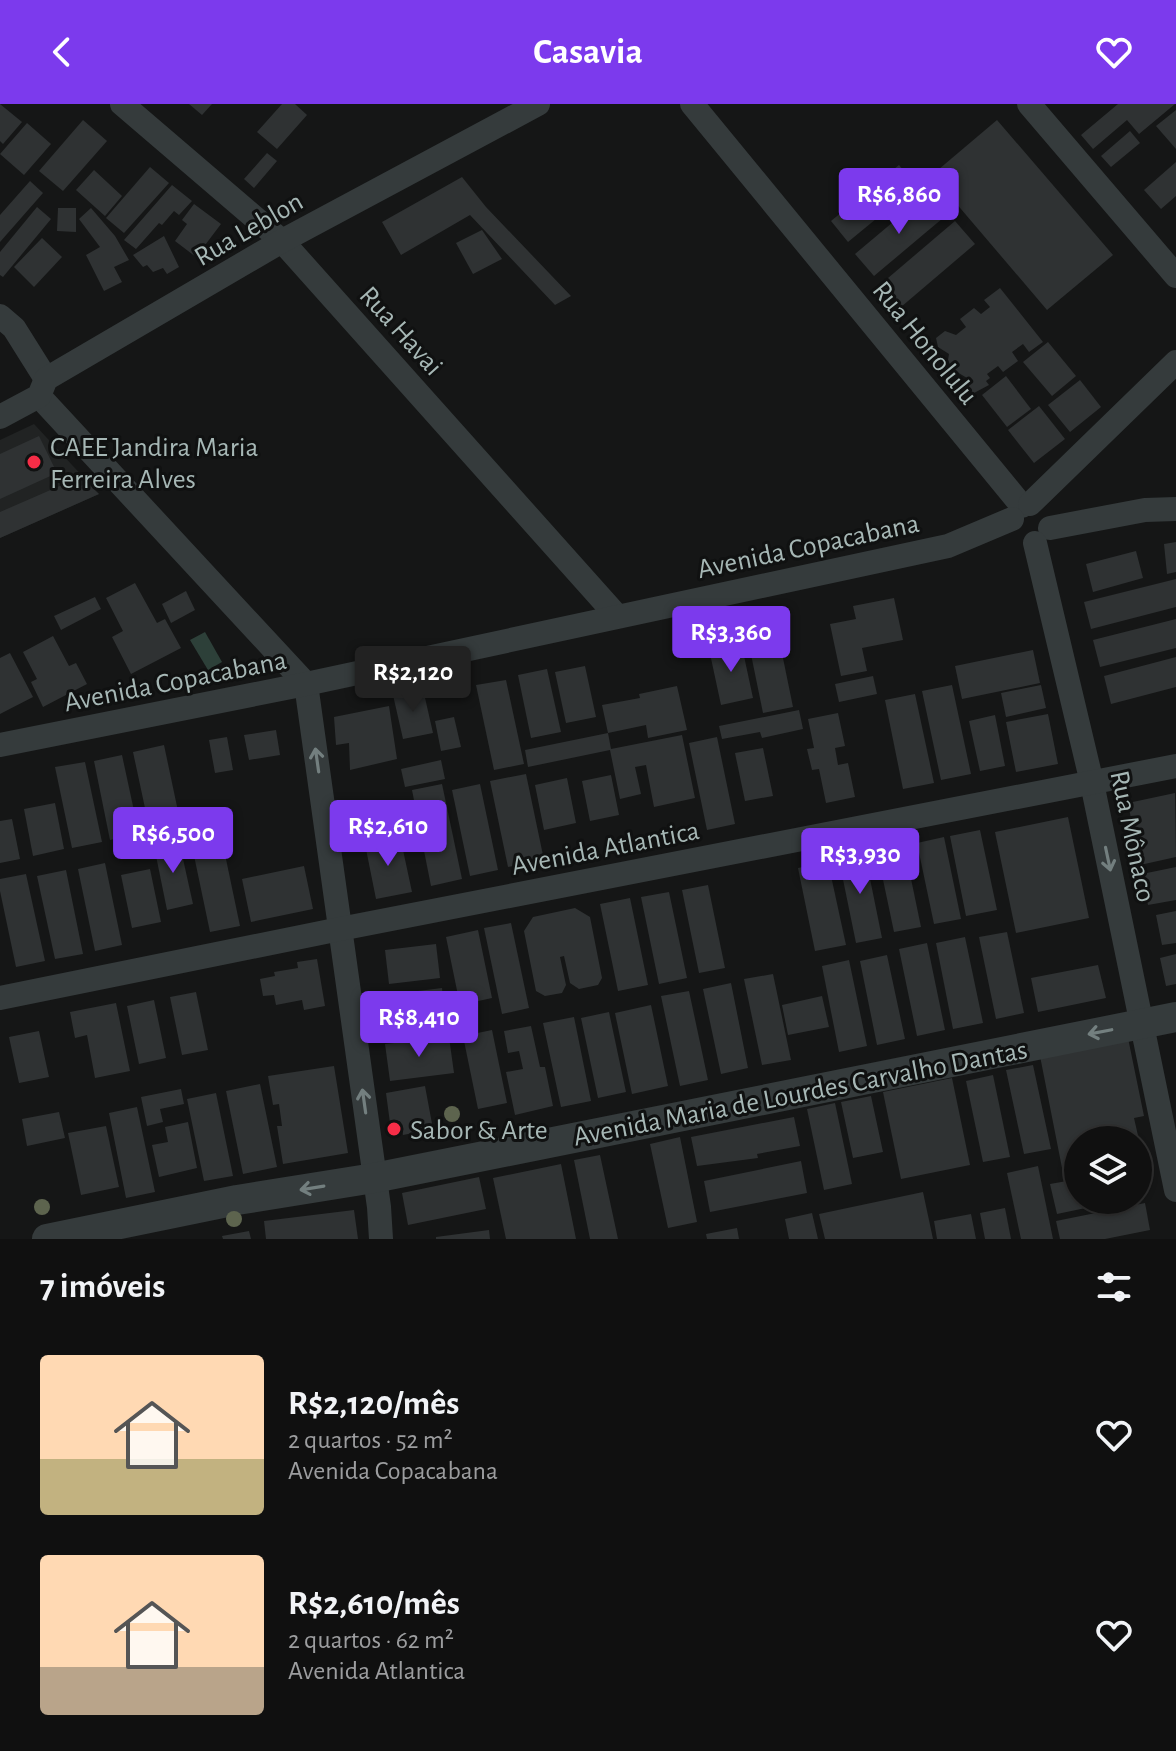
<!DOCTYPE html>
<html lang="pt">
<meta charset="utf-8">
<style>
:root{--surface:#101010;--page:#1e1e1e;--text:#f1f3f6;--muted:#9c9d9f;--line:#303030;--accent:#7c3aed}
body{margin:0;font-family:"Alegreya Sans",sans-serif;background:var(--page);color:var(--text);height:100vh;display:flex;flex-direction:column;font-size:30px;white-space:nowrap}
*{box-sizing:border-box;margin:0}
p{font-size:26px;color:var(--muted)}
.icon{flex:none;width:44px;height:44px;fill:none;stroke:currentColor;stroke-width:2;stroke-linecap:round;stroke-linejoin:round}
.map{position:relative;height:1135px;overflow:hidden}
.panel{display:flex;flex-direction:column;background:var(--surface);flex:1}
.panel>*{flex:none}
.tools{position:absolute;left:1064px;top:1022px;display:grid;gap:16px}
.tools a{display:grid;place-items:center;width:88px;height:88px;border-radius:50%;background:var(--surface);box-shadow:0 2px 6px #0004,0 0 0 2px var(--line);font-size:40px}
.price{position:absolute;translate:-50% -68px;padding:0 18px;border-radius:8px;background:var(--accent);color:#fff;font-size:26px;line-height:52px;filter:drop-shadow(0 2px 4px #0008)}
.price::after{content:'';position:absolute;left:50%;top:48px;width:24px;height:18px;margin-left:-12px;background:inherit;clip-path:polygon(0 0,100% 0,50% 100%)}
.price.selected{background:#222;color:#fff}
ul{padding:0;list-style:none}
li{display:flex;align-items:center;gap:24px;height:200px;padding:0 40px}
li span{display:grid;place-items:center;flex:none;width:224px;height:160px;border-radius:8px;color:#555}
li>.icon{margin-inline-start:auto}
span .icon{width:96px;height:96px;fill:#fffc;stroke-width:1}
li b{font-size:34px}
h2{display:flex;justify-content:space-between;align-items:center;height:96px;padding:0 40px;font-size:34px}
header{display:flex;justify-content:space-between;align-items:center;height:104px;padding:0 40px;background:var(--accent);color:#fff;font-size:36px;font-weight:700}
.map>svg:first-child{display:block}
.built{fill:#212323}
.water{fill:#2d4039}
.building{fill:#2f3233}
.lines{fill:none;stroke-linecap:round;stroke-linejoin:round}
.minor{stroke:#353b3c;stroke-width:24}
.tertiary{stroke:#353b3c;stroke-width:30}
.tree{fill:#5d644e}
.oneway{stroke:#737f7f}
.poi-dot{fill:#f62d47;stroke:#101111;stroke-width:3}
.labels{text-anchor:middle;stroke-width:6;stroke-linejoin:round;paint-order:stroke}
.street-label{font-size:28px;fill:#a6b7b5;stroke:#101111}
.poi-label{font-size:28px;fill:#a6b7b5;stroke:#101111;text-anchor:start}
</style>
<header><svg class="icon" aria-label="back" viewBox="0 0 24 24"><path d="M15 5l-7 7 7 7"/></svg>Casavia<svg class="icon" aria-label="heart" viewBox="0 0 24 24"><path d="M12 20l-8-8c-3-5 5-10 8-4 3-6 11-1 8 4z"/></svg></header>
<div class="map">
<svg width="1176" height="1135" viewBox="0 0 1176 1135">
<rect width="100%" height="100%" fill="#151616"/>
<path class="built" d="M34,320l65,70 -99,44v-98z"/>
<path class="water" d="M205,528l17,30 -14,8 -18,-30z"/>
<g class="building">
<path d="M0,0l22,18 -19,22 -3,-3z"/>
<path d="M189,0h23l-10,11z"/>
<path d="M282,0h13l12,11 -30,34 -20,-17z"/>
<path d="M1118,0h57l-36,30 -12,-14 -34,29 -12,-14z"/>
<path d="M1176,6v39l-20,-23z"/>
<path d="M83,16l24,21 -44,50 -24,-20z"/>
<path d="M997,16l116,135 -66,55 -115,-135z"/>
<path d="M27,19l24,21 -27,31 -24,-21z"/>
<path d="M1130,27l10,12 -29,24 -10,-11z"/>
<path d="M267,49l10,8 -23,27 -10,-9z"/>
<path d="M1176,58v34l-15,13 -17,-19z"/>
<path d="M899,61l17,21 -68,56 -17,-21z"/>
<path d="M150,63l19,16 -45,50 -18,-15z"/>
<path d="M94,66l28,26 -17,20 -29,-26z"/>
<path d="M462,73l24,30 85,89 -16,9 -85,-90 -69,40 -19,-33z"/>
<path d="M30,77l13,12 -43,49v-27z"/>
<path d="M172,81l20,16 -13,14 -5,-4 -12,14 -3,-2 -23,26 -12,-9z"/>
<path d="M924,92l19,22 -69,58 -19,-22z"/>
<path d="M194,100l27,20 -25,33 -21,-16 12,-17 -5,-4z"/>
<path d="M37,103l14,12 -48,58 -3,-2v-23z"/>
<path d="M58,104h18v24l-19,-1z"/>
<path d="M91,104l24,28 14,24 -15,7 8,15 -18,9 -18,-36 14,-8 -21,-28z"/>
<path d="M955,117l20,23 -74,63 -20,-23z"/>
<path d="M482,126l20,29 -29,15 -17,-31z"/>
<path d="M164,132l15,31 -12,7 -4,-6 -10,4 -6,-7 -4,2 -10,-12z"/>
<path d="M42,134l20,19 -28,30 -20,-20z"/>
<path d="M1000,184l43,54 -14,10 -6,-8 -11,8 6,9 -15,11 -5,-6 -11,8 3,4 -4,3 3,4 -15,8 -5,-3 -2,-12 -15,-9 -4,-9 1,-6 -11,-7 -2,-9 9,-7 11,4 10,-8 -6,-8 14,-11 7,6 9,-7 -6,-7z"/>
<path d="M1048,238l28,34 -24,20 -29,-34z"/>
<path d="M1006,272l25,33 -24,18 -25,-32z"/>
<path d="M1080,276l21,27 -31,25 -22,-27z"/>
<path d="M1039,302l26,33 -31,24 -26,-33z"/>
<path d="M39,332l18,37 -57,26v-45z"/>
<path d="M87,379l12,11 -99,44v-26l62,-27 7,6z"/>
<path d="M1176,438v30l-9,2 -3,-30z"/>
<path d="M1136,447l7,27 -50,14 -7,-28z"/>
<path d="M1176,475v28l-85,22 -7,-27z"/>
<path d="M135,479l22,40 8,-4 16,29 -50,26 -19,-37 11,-6 -17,-33z"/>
<path d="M186,487l9,19 -24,13 -9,-19z"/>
<path d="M95,493l6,12 -40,21 -7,-14z"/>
<path d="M894,494l9,42 -41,8 5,23 -26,5 -11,-52 26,-5 -3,-13z"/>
<path d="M775,515l18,88 -30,6 -18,-88z"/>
<path d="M1176,515v29l-76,19 -7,-27z"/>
<path d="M53,532l16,30 7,-3 11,21 -44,23 -12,-25 6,-3 -14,-27z"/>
<path d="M741,538l12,56 -32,7 -12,-56z"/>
<path d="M1033,546l7,33 -78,16 -7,-33z"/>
<path d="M10,549l23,44 -33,17v-56z"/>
<path d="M1176,553v30l-65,17 -7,-28z"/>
<path d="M585,562l11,51 -30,6 -11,-51z"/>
<path d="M547,565l14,63 -30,6 -13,-63z"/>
<path d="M873,572l4,18 -38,8 -4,-18z"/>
<path d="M506,576l18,84 -30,6 -18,-85z"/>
<path d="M952,581l19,89 -30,6 -19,-89z"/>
<path d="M1041,581l5,23 -40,9 -5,-24z"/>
<path d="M677,582l10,44 -39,8 -2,-13 -38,8 -6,-28 38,-7 -1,-4z"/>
<path d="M423,585l10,44 -30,6 -10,-44z"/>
<path d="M915,590l19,89 -31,6 -18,-89z"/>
<path d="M389,602l8,53 -47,11 -1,-27 -13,2 -2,-28z"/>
<path d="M799,606l4,19 -41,9 -2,-6 -38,7 -3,-13z"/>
<path d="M838,609l7,33 -10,2 3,17 10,-2 7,34 -29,6 -7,-34 -7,1 -5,-21 7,-1 -6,-29z"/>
<path d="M1048,610l10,50 -42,8 -10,-50z"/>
<path d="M995,611l10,51 -25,5 -11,-50z"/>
<path d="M454,613l7,30 -20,4 -6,-30z"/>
<path d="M276,626l4,25 -31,5 -5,-25z"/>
<path d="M608,629l3,16 71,-14 13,63 -41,9 -8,-42 -11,2 6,27 -21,5 -10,-49 -82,17 -3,-17z"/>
<path d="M227,633l6,33 -18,3 -6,-33z"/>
<path d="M717,633l18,87 -28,6 -18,-87z"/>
<path d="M164,641l18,85 -31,6 -18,-84z"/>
<path d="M763,644l10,48 -28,5 -10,-48z"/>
<path d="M122,651l17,79 -29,6 -16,-79z"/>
<path d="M441,656l4,19 -40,8 -4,-18z"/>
<path d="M85,658l17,80 -30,6 -17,-81z"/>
<path d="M526,670l18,86 -36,7 -18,-86z"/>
<path d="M611,671l8,40 -29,6 -8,-40z"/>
<path d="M567,674l9,45 -32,7 -9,-45z"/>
<path d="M442,680l20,95 -31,7 -19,-96z"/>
<path d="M480,680l18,86 -28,6 -18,-86z"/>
<path d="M1175,689l1,64 -36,8 -12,-62z"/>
<path d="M55,699l9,46 -31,7 -9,-47z"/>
<path d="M1068,713l21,101 -73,15 -21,-101z"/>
<path d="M12,715l8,40 -20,4v-42z"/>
<path d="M980,726l17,80 -31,6 -16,-80z"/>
<path d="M400,732l12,56 -36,7 -11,-55z"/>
<path d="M944,733l17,82 -27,5 -17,-81z"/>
<path d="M222,736l18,86 -30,6 -18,-86z"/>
<path d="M179,737l14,63 -26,6 -13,-64z"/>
<path d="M904,741l17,82 -27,5 -17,-81z"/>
<path d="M864,745l18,89 -26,5 -18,-88z"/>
<path d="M828,758l18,83 -31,6 -17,-83z"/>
<path d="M105,759l17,82 -27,6 -17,-82z"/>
<path d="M304,762l9,43 -62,13 -9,-43z"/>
<path d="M1176,763v33l-28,5 -6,-31z"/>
<path d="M150,765l11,53 -29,6 -11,-53z"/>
<path d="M66,766l17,84 -28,5 -18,-83z"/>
<path d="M26,770l19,87 -29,6 -16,-76v-12z"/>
<path d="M708,781l17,83 -26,5 -17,-83z"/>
<path d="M669,788l18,86 -28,6 -18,-87z"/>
<path d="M630,794l18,87 -30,6 -18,-87z"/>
<path d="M575,804l15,9 12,61 -4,7 -19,4 -9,-6 -6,-27 -4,1 6,28 -4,8 -17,3 -9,-5 -12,-60 9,-14z"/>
<path d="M1176,807v32l-14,2 -6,-30z"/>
<path d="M511,819l18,85 -27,6 -18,-86z"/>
<path d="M478,826l14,68 -32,7 -14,-68z"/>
<path d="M1007,828l17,81 -28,6 -17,-82z"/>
<path d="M965,833l18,86 -30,6 -17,-86z"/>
<path d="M927,839l18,87 -28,6 -18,-87z"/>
<path d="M436,840l4,34 -51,6 -4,-34z"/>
<path d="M1176,850v30l-10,2 -6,-28z"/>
<path d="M887,851l18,84 -28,6 -17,-84z"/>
<path d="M317,855l8,47 -21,4 -2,-10 -26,5 -2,-10 -11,1 -3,-17 15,-3 -1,-4 24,-4 -1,-6z"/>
<path d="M849,856l18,86 -28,6 -17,-86z"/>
<path d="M1098,861l8,33 -68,14 -7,-34z"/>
<path d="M773,870l18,86 -29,5 -18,-86z"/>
<path d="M731,879l17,85 -27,6 -18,-85z"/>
<path d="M442,884l4,37 -64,8 -4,-37z"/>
<path d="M689,887l19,89 -28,6 -19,-90z"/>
<path d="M196,888l12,58 -26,5 -12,-58z"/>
<path d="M822,892l7,31 -41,8 -6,-30z"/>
<path d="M154,896l12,58 -27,6 -12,-58z"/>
<path d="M116,899l14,68 -35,7 -8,-43 -12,3 -5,-26z"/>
<path d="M651,901l17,81 -36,8 -17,-81z"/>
<path d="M609,908l17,80 -28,6 -17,-80z"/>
<path d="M574,913l17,84 -30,6 -18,-84z"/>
<path d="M531,922l9,41h5l8,39 -38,9 -9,-43 17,-3 -4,-18 -11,2 -4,-22z"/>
<path d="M492,926l15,73 -29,6 -15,-73z"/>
<path d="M39,927l10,46 -30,6 -10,-46z"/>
<path d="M449,933l5,36 -64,8 -5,-37z"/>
<path d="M1128,934l16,78 -10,2 5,22h-61v30l-15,3 -23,-117z"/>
<path d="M1033,961l18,84 -27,5 -18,-84z"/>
<path d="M334,962l14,87 -65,11 -6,-38h5l-3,-22 -6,1 -5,-29z"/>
<path d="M993,971l17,82 -27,5 -17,-81z"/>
<path d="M952,974l18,87 -69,14 -18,-87z"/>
<path d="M260,980l17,83 -34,7 -17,-83z"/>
<path d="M425,982l8,43 -30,6 -3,-14 -10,2 -4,-30z"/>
<path d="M181,985l3,15 -24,5 3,13 -16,4 -6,-29z"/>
<path d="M216,989l17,83 -29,5 -17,-82z"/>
<path d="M871,992l12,56 -30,6 -12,-56z"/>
<path d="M835,999l17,81 -28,6 -17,-81z"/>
<path d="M137,1003l18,85 -29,6 -17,-85z"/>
<path d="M59,1008l6,26 -38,8 -5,-27z"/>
<path d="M794,1013l6,29 -43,8 1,4 -61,8 -6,-29z"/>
<path d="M188,1018l9,46 -38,9 -7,-32 16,-3 -3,-15z"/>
<path d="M106,1022l13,61 -38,8 -13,-62z"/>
<path d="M680,1033l17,85 -29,6 -18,-84z"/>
<path d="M600,1051l18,84h-28l-16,-79z"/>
<path d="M801,1057l6,32 -97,19 -6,-31z"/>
<path d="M561,1060l15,75h-70l-13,-61z"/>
<path d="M1038,1062l15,73h-32l-14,-66z"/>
<path d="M479,1073l7,32 -78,16 -6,-32z"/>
<path d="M1078,1075v21l41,1 -62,13 -7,-30z"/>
<path d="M923,1088l10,47h-108l-6,-25z"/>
<path d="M1145,1099l5,27 -45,9h-45l-4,-18z"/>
<path d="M1005,1104l6,31h-26l-5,-26z"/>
<path d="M354,1106l4,29h-92l-2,-18z"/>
<path d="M812,1109l6,26h-29l-4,-20z"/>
<path d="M971,1110l5,25h-39l-3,-18z"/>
<path d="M737,1124l2,11h-32l-1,-5z"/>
<path d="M489,1126l1,9h-54v-2z"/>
<path d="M249,1127l2,8h-28l-1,-3z"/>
</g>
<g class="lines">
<g class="minor">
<path d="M122,0l160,137 335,375"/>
<path d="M692,0l330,402"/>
<path d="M1029,0l147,172"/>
<path d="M0,212l14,12 32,51"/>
<path d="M39,292l267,288 73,523 2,32"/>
<path d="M0,313l39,-21 7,-17 236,-138 256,-137"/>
<path d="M1030,400l146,-142"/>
<path d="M1050,424l95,-18 31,-1"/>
<path d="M1035,439l57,240 84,407"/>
<path d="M0,641l306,-61 642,-138 64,-27"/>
<path d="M0,894l340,-69 836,-163"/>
</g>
<path class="tertiary" d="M47,1135l190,-39 137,-22 802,-161"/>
</g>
<g class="tree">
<circle cx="452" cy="1010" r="8"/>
<circle cx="42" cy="1103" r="8"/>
<circle cx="234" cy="1115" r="8"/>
</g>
<defs><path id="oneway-shaft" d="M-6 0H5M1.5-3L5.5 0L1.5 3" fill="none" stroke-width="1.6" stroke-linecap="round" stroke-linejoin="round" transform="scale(2)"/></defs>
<g class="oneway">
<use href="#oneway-shaft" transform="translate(317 656) rotate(-98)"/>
<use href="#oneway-shaft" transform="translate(1108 755) rotate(78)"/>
<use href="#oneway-shaft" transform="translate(1100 928) rotate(169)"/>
<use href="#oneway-shaft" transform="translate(364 997) rotate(-98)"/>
<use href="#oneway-shaft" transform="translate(312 1084) rotate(171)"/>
</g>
<g class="poi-dot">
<circle cx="34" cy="358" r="8"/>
<circle cx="394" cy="1025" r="8"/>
</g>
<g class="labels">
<g class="street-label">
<text transform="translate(248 124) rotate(-30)" y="10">Rua Leblon</text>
<text transform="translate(402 226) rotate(48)" y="10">Rua Havai</text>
<text transform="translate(926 238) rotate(51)" y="10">Rua Honolulu</text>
<text transform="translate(808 441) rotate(-12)" y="10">Avenida Copacabana</text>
<text transform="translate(175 576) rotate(-11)" y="10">Avenida Copacabana</text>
<text transform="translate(1134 732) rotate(78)" y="10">Rua Mônaco</text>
<text transform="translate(605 743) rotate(-11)" y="10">Avenida Atlantica</text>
<text transform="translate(800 988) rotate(-11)" y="10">Avenida Maria de Lourdes Carvalho Dantas</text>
</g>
<g class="poi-label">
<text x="50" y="352">CAEE Jandira Maria<tspan x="50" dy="32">Ferreira Alves</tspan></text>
<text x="410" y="1035">Sabor &amp; Arte</text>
</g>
</g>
</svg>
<div class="tools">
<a><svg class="icon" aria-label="layers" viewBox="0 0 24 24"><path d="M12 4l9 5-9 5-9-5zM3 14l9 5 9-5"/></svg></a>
</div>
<b class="price" style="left:899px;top:132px">R$6,860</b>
<b class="price" style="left:731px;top:570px">R$3,360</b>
<b class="price selected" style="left:413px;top:610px">R$2,120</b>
<b class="price" style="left:388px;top:764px">R$2,610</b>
<b class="price" style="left:173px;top:771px">R$6,500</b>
<b class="price" style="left:860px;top:792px">R$3,930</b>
<b class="price" style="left:419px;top:955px">R$8,410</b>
</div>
<section class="panel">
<h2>7 imóveis<svg class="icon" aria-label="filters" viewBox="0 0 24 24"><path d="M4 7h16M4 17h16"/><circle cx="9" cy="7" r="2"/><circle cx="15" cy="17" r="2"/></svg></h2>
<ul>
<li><span style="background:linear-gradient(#ffd9b3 65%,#c2b280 0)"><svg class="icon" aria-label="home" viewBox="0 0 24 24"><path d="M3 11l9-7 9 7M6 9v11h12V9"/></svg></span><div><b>R$2,120/mês</b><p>2 quartos · 52 m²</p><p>Avenida Copacabana</p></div><svg class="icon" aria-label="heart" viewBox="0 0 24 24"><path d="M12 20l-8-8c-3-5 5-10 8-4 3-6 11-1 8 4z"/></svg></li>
<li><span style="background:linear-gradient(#ffd9b3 70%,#b9a48a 0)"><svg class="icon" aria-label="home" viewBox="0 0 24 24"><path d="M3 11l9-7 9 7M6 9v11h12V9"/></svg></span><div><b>R$2,610/mês</b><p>2 quartos · 62 m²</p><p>Avenida Atlantica</p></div><svg class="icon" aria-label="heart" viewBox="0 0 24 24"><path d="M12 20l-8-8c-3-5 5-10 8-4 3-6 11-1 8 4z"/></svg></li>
</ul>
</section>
